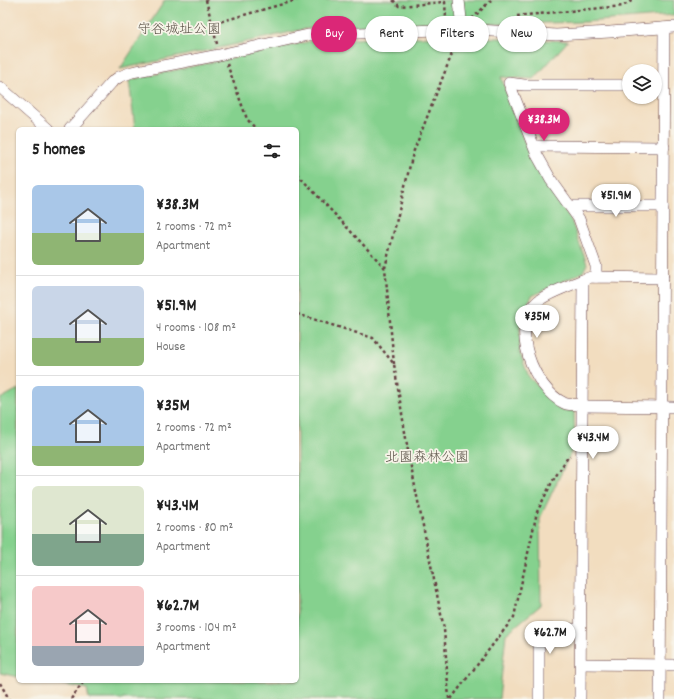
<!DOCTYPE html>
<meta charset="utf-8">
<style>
:root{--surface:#fff;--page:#f2f2f2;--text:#222;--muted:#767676;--line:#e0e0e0;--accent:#db2777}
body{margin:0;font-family:Dekko,"Klee One",sans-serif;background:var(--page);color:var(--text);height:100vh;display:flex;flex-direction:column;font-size:15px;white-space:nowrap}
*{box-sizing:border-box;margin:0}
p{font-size:13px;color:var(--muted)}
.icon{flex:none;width:22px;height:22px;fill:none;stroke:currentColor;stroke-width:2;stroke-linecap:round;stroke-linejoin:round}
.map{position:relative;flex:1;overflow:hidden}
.side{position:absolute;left:16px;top:127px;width:283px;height:556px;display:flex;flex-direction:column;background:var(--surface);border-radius:6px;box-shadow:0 1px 3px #0004}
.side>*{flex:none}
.guide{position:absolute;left:311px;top:16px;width:303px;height:36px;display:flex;gap:8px}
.controls{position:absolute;left:622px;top:64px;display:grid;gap:8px}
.controls a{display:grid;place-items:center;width:40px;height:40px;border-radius:50%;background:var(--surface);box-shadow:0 1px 3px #0004;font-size:20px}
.price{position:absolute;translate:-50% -34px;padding:0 9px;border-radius:14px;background:#fff;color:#222;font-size:13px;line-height:26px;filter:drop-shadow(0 1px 2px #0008)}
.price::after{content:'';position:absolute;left:50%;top:24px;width:12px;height:9px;margin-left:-6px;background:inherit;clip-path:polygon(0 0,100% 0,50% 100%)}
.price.on{background:var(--accent);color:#fff}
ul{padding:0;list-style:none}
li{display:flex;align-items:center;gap:12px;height:100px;padding:0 16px}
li+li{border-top:1px solid var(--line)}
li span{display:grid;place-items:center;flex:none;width:112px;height:80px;border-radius:6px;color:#555}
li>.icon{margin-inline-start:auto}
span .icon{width:48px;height:48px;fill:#fffc;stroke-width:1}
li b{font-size:17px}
h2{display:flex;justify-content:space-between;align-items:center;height:48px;padding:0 16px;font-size:17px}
.chip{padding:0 14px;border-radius:18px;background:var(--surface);box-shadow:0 1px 3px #0004;font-size:14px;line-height:36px}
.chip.on{background:var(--accent);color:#fff}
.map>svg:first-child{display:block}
.green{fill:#85d18e;stroke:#68785c}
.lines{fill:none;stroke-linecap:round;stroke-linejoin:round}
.street-casing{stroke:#633c41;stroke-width:12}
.path{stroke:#633c41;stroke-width:2.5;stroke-dasharray:3 3;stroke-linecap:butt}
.street{stroke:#fff;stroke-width:11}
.labels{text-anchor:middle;stroke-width:3.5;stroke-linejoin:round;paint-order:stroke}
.park-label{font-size:14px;fill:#5c5449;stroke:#f7f3e8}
</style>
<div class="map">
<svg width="674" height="699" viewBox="0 0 674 699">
<rect width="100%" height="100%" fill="#f7f3e8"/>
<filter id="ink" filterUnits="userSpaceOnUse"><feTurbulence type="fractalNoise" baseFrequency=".025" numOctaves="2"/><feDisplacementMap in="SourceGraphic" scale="8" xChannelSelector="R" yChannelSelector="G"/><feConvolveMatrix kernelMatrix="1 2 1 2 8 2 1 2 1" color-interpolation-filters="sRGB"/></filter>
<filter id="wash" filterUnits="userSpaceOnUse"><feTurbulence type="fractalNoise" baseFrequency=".012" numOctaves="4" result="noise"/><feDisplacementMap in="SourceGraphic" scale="16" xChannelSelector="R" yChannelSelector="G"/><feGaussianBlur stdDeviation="0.9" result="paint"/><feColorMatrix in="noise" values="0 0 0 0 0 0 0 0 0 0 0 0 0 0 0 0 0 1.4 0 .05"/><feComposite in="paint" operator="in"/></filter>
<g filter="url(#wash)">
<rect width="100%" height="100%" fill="#f2ddbf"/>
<g class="green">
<path d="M165,0h509v15l-89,7 -81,2h-95l-104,5 -95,21 -90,19z"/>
<path d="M452,36l116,5 -34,38 -33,-2 29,80 18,30 23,33 16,44 -4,8 -51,24 -12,21v36l9,24 32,33 13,1 1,33 -35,74 1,87 -35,29 -7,65h-410l-2,-10 -45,-8h255v-552h-162l-6,-49 187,-40z"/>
<path d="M18,389v288l-18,-4v-274z"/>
</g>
</g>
<g filter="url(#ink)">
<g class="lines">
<g class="street-casing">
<g id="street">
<path d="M459,0l3,29"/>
<path d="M0,87l48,42"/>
<path d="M70,129l42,-47 7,-5 13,-5 87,-17 89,-20 154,-6 94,6 54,-3 64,-5"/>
<path d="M534,146l130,1"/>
<path d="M570,206h93"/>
<path d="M596,277v-11l-17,-47 -28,-39 -14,-25 -28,-72 15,2h105"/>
<path d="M582,404c-5,0 -13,2 -18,-1 -30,-14 -56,-77 -26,-102 10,-8 33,-16 45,-21"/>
<path d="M582,406l92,1"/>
<path d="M581,664l93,1"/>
<path d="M539,699v-69l41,-1"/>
<path d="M580,699l3,-419 8,-3 72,1"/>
<path d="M660,699l4,-671"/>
</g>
</g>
<g class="path">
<path d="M206,0l6,24"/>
<path d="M393,0l6,6 46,-4 1,17"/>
<path d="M472,19l19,-19"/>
<path d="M515,21l1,-5 107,-10 10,-6"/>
<path d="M217,44l-5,-20 85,-24"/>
<path d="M227,64l20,55 9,10"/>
<path d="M297,174l88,94"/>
<path d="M297,314l76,24 21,26 15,93 35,172 5,70"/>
<path d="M394,364l-9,-96 28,-115 44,-112"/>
<path d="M0,683l9,16"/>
<path d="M71,699l13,-18"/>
<path d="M451,699l63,-82 23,-105 15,-30 16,-25 2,-1"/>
</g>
<use href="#street" class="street"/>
</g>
</g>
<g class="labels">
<g class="park-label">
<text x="179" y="33">守谷城址公園</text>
<text x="427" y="461">北園森林公園</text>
</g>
</g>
</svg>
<div class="controls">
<a><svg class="icon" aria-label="layers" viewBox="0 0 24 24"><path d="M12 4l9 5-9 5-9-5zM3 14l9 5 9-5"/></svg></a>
</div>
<b class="price on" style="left:544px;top:142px">¥38.3M</b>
<b class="price" style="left:616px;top:218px">¥51.9M</b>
<b class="price" style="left:537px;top:339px">¥35M</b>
<b class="price" style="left:593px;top:460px">¥43.4M</b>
<b class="price" style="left:550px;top:655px">¥62.7M</b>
<div class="guide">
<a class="chip on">Buy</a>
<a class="chip">Rent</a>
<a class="chip">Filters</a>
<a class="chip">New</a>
</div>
<section class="side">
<h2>5 homes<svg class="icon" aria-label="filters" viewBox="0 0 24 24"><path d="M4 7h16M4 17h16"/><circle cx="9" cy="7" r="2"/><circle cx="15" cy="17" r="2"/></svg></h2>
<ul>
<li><span style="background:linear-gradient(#a9c7e8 60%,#8fb573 0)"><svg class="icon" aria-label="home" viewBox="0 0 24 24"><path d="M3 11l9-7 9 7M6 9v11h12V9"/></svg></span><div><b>¥38.3M</b><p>2 rooms · 72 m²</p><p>Apartment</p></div></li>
<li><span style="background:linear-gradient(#c9d6e8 65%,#8fb573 0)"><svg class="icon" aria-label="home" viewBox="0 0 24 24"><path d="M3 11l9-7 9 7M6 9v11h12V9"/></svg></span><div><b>¥51.9M</b><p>4 rooms · 108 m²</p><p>House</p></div></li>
<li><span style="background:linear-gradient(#a9c7e8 75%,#8fb573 0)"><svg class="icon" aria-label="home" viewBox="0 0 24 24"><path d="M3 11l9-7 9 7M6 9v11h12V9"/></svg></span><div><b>¥35M</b><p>2 rooms · 72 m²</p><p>Apartment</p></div></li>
<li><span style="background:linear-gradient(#dfe7d0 60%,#7fa58c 0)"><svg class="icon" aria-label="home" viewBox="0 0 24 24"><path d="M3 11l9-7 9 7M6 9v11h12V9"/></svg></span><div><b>¥43.4M</b><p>2 rooms · 80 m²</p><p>Apartment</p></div></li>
<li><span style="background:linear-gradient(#f6c9c9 75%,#9aa5b1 0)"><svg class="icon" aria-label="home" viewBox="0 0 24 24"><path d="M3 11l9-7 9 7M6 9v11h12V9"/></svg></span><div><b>¥62.7M</b><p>3 rooms · 104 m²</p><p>Apartment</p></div></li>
</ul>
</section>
</div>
